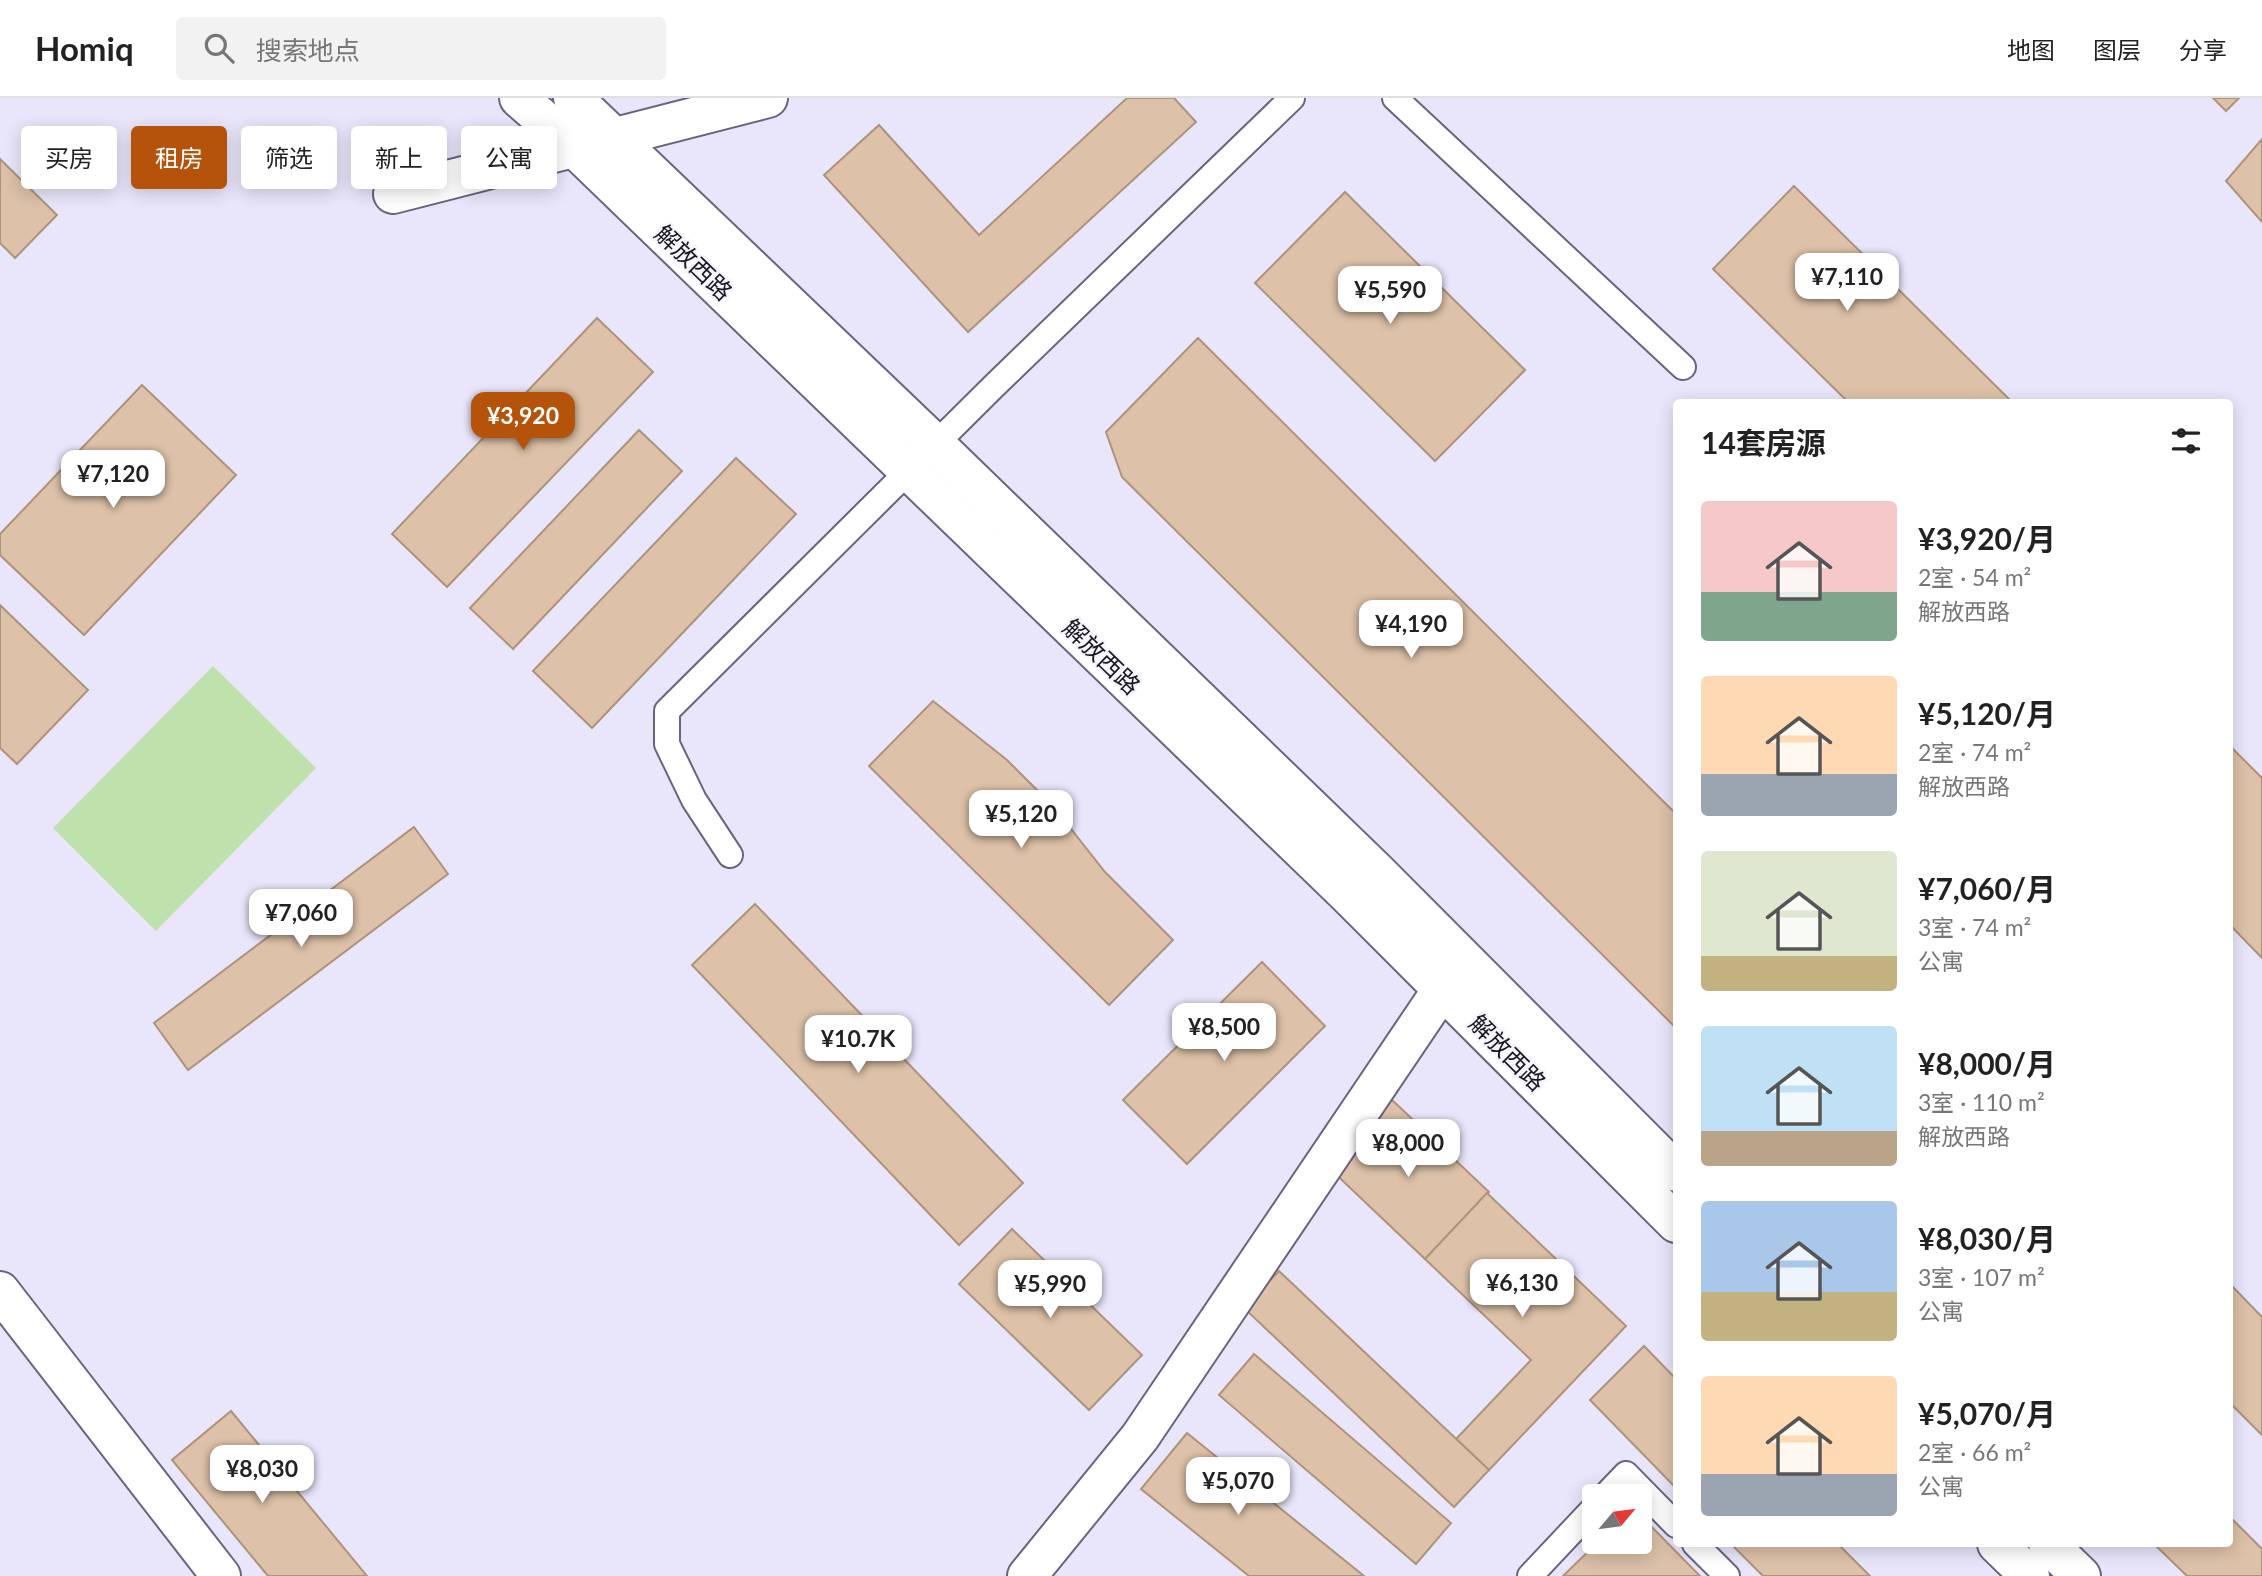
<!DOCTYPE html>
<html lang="zh">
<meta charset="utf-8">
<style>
:root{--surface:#fff;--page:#f2f2f2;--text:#222;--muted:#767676;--line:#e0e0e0;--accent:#b45309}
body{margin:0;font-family:Lato,"Noto Sans SC",sans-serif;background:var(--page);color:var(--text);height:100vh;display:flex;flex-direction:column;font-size:26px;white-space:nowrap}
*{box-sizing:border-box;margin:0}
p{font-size:23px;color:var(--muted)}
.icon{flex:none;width:38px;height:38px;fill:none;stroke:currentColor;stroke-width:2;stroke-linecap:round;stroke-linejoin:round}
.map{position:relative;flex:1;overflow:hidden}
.drawer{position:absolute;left:1673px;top:301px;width:560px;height:1148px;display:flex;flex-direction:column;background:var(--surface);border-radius:7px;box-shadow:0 4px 18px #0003}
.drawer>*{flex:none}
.banner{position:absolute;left:21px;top:28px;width:665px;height:63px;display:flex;gap:14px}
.needle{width:46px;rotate:61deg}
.fabs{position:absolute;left:1582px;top:1386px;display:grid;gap:14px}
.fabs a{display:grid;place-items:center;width:70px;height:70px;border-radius:7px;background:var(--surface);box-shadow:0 4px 18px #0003;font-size:35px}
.price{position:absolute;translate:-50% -60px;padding:0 16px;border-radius:14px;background:#fff;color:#222;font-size:23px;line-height:46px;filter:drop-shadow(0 2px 4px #0008)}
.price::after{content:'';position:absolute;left:50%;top:42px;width:21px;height:16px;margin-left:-10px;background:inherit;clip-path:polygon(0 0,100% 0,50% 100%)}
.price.selected{background:var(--accent);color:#fff}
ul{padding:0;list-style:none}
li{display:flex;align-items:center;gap:21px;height:175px;padding:0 28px}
li span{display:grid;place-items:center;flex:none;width:196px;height:140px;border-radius:7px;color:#555}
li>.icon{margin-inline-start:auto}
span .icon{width:84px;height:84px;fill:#fffc;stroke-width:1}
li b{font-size:30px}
h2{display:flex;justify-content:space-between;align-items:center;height:84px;padding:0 28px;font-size:30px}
.chip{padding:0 24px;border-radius:7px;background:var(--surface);box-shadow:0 4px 18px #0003;font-size:24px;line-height:63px}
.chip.selected{background:var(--accent);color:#fff}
header{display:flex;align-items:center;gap:42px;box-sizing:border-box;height:98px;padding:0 35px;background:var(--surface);border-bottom:2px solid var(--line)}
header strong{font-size:33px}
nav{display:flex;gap:38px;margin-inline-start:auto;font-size:24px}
.search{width:490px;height:63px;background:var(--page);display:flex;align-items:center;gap:18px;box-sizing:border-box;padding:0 24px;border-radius:7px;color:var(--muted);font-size:26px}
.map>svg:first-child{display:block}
.green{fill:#bfe1ab}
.building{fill:#ddc1a8;stroke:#ad937b;stroke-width:2}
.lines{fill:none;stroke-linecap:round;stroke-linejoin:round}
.service-casing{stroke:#686380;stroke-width:28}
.minor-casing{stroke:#686380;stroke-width:42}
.tertiary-casing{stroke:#686380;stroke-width:42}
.service{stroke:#fff;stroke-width:24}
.minor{stroke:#fff;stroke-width:38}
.tertiary{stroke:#fff;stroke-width:38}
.labels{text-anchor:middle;stroke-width:5;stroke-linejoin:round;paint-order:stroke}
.street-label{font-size:24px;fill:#191722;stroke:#f6f5fc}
</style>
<header>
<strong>Homiq</strong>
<div class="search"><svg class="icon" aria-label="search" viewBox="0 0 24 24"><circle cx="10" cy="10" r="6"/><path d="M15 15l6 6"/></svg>搜索地点</div>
<nav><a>地图</a><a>图层</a><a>分享</a></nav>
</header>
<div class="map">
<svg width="2262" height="1478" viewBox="0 0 2262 1478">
<rect width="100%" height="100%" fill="#e9e6fb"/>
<path class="green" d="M213,568l103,102 -160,163 -103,-103z"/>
<g class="building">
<path d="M1127,0h47l22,24 -228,210 -144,-157 55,-50 100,110z"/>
<path d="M2213,0h26l-13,13z"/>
<path d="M2262,41v83l-36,-41z"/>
<path d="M0,61l57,56 -42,43 -15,-15z"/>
<path d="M1794,88l218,216h-164l-135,-133z"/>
<path d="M1345,94l180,178 -90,91 -180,-178z"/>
<path d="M597,220l56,54 -206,215 -55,-53z"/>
<path d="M1198,240l478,476v214l-554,-551 -16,-45z"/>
<path d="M142,287l94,90 -152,160 -84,-80v-21z"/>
<path d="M639,332l43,41 -169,178 -43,-41z"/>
<path d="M736,360l60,56 -204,214 -59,-57z"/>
<path d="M0,507l88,85 -71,74 -17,-16z"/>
<path d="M933,603l74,59 46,46 52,66 68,68 -64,65 -240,-239z"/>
<path d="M2230,648l32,32v180l-32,-33z"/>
<path d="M414,729l34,47 -260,196 -34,-47z"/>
<path d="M755,806l268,279 -64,62 -267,-280z"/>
<path d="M1262,864l63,64 -138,138 -64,-64z"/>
<path d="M1390,1000l99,94 -64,67 -99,-94z"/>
<path d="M1487,1095l139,133 -137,144 -33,-31 75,-79 -106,-101z"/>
<path d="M1012,1131l130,126 -53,55 -130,-126z"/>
<path d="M1279,1173l210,199 -35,37 -210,-199z"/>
<path d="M2230,1186l32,33v118l-32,-32z"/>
<path d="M1644,1248l32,33v109l-86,-88z"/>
<path d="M1254,1256l197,169 -35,41 -197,-169z"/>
<path d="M231,1313l136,165h-99l-96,-116z"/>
<path d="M1187,1335l177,143h-115l-108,-87z"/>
<path d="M1640,1417l60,61h-137l35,-34h42z"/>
<path d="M2230,1419l32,32v27h-75l-33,-32h76z"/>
<path d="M1731,1446h107l32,32h-107z"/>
</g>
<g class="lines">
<g class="service-casing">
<g id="service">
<path d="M1395,0l288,269"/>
<path d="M730,757l-36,-55 -27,-56v-33l327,-325 298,-288"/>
<path d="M1605,1398l21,-22 50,51"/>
<path d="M1695,1446l32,32"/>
<path d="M1530,1478l64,-68"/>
</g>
</g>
<g class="minor-casing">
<g id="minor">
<path d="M393,96l375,-96"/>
<path d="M0,1193l221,285"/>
<path d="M1027,1478l113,-139 320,-474"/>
</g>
</g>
<g class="tertiary-casing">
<g id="tertiary">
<path d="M519,0l42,37 786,759 329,329"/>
<path d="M573,0l362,346 441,427 300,301"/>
<path d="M1997,1446l33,32"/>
<path d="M2048,1446l33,32"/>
</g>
</g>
<use href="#service" class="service"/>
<use href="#minor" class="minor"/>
<use href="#tertiary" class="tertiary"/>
</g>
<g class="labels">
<g class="street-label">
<text transform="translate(693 165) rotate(44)" y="8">解放西路</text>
<text transform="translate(1101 559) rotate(44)" y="8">解放西路</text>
<text transform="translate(1507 955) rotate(45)" y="8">解放西路</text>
</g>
</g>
</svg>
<div class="fabs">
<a><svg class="needle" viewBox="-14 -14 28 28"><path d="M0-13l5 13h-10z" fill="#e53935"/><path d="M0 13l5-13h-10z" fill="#767676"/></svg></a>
</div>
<b class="price" style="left:1847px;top:215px">¥7,110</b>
<b class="price" style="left:1390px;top:228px">¥5,590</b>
<b class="price selected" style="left:523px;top:354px">¥3,920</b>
<b class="price" style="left:113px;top:412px">¥7,120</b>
<b class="price" style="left:1411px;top:562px">¥4,190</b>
<b class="price" style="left:1021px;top:752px">¥5,120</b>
<b class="price" style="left:301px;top:851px">¥7,060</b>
<b class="price" style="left:1224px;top:965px">¥8,500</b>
<b class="price" style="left:858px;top:977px">¥10.7K</b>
<b class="price" style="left:1408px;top:1081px">¥8,000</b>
<b class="price" style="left:1522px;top:1221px">¥6,130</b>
<b class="price" style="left:1050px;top:1222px">¥5,990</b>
<b class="price" style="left:262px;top:1407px">¥8,030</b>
<b class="price" style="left:1238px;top:1419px">¥5,070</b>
<div class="banner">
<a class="chip">买房</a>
<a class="chip selected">租房</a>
<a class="chip">筛选</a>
<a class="chip">新上</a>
<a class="chip">公寓</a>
</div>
<section class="drawer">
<h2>14套房源<svg class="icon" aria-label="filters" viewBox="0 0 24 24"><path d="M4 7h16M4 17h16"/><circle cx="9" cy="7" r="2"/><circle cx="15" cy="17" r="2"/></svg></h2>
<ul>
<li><span style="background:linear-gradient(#f6c9c9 65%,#7fa58c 0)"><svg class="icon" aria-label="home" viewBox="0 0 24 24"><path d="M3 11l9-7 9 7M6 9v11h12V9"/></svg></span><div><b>¥3,920/月</b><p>2室 · 54 m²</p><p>解放西路</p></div></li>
<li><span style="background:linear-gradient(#ffd9b3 70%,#9aa5b1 0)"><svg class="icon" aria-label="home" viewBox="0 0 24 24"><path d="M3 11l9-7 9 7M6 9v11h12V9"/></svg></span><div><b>¥5,120/月</b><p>2室 · 74 m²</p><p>解放西路</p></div></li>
<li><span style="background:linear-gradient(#dfe7d0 75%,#c2b280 0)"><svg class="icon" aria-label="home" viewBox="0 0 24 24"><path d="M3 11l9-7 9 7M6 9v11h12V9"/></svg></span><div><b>¥7,060/月</b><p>3室 · 74 m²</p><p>公寓</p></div></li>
<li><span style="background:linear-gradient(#bfe0f5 75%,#b9a48a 0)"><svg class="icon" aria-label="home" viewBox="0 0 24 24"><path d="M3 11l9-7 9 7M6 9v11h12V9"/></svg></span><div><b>¥8,000/月</b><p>3室 · 110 m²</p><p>解放西路</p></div></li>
<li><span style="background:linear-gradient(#a9c7e8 65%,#c2b280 0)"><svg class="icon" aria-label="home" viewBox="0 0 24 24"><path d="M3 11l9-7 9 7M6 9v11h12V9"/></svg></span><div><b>¥8,030/月</b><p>3室 · 107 m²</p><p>公寓</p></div></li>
<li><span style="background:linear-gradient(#ffd9b3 70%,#9aa5b1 0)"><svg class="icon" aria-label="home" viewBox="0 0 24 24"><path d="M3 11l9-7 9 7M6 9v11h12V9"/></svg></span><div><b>¥5,070/月</b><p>2室 · 66 m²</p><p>公寓</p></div></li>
</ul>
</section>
</div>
